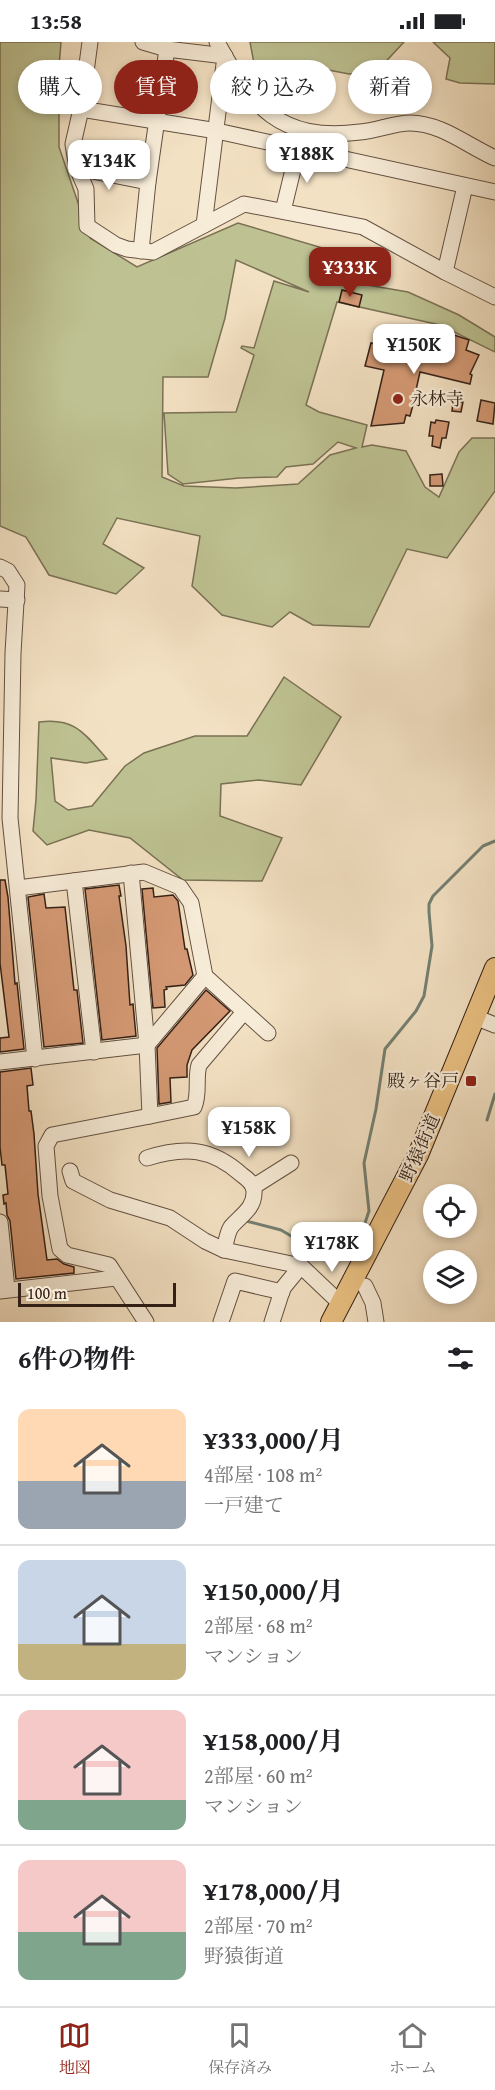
<!DOCTYPE html>
<html lang="ja">
<meta charset="utf-8">
<style>
:root{--surface:#fff;--page:#f6f6f6;--text:#202124;--muted:#757577;--line:#e0e0e0;--accent:#8f2418}
body{margin:0;font-family:"Gentium Book Plus","Noto Serif JP",serif;background:var(--page);color:var(--text);height:100vh;display:flex;flex-direction:column;font-size:22px;white-space:nowrap}
*{box-sizing:border-box;margin:0}
p{font-size:20px;color:var(--muted)}
.icon{flex:none;width:33px;height:33px;fill:none;stroke:currentColor;stroke-width:2;stroke-linecap:round;stroke-linejoin:round}
.map{position:relative;height:1280px;overflow:hidden}
.panel{display:flex;flex-direction:column;background:var(--surface);flex:1}
.panel>*{flex:none}
.hud{position:absolute;left:18px;top:18px;width:459px;height:54px;display:flex;gap:12px}
.fabs{position:absolute;left:423px;top:1142px;display:grid;gap:12px}
.fabs a{display:grid;place-items:center;width:54px;height:54px;border-radius:50%;background:var(--surface);box-shadow:0 3px 9px #0003;font-size:30px}
.scale{position:absolute;left:18px;bottom:15px;width:158px;box-sizing:border-box;padding-left:6px;border:3px solid #352016;border-top:0;font-size:16px;line-height:21px;white-space:nowrap;color:#352016;-webkit-text-stroke:4px #f7ecd8;paint-order:stroke}
.price{position:absolute;translate:-50% -51px;padding:0 14px;border-radius:12px;background:#fff;color:#222;font-size:20px;line-height:39px;filter:drop-shadow(0 2px 3px #0008)}
.price::after{content:'';position:absolute;left:50%;top:36px;width:18px;height:14px;margin-left:-9px;background:inherit;clip-path:polygon(0 0,100% 0,50% 100%)}
.price.current{background:var(--accent);color:#fff}
ul{padding:0;list-style:none}
li{display:flex;align-items:center;gap:18px;height:150px;padding:0 18px}
li+li{border-top:2px solid var(--line)}
li span{display:grid;place-items:center;flex:none;width:168px;height:120px;border-radius:12px;color:#555}
li>.icon{margin-inline-start:auto}
span .icon{width:72px;height:72px;fill:#fffc;stroke-width:1}
li b{font-size:26px}
h2{display:flex;justify-content:space-between;align-items:center;height:72px;padding:0 18px;font-size:26px}
.chip{padding:0 21px;border-radius:27px;background:var(--surface);box-shadow:0 3px 9px #0003;font-size:21px;line-height:54px}
.chip.current{background:var(--accent);color:#fff}
.status{display:flex;justify-content:space-between;align-items:center;height:42px;padding:0 30px;background:var(--surface);direction:ltr}
.status svg{height:16px;fill:currentColor}
.menu{display:flex;justify-content:space-around;align-items:center;height:84px;border-top:2px solid var(--line);background:var(--surface);font-size:16px;color:var(--muted)}
.menu a{display:grid;justify-items:center;gap:3px}
.menu .current{color:var(--accent)}
.map>svg:first-child{display:block}
.green{fill:#bec292;stroke:#7a7154;stroke-width:1.5;fill-rule:evenodd}
.lines{fill:none;stroke-linecap:round;stroke-linejoin:round}
.stream{stroke:#737f72;stroke-width:3}
.building{fill:#d49974;stroke:#352016;stroke-width:1.5}
.minor-casing{stroke:#645041;stroke-width:17}
.major-casing{stroke:#352016;stroke-width:22}
.minor{stroke:#f7ecd8;stroke-width:15}
.major{stroke:#eac082;stroke-width:20}
.poi-dot{fill:#8f2418;stroke:#f7ecd8;stroke-width:2}
.labels{text-anchor:middle;stroke-width:4.5;stroke-linejoin:round;paint-order:stroke}
.poi-label{font-size:18px;fill:#352016;stroke:#f7ecd8;text-anchor:start}
.street-label{font-size:18px;fill:#352016;stroke:#f7ecd8}
</style>
<div class="status"><b>13:58</b><svg viewBox="0 0 49 12"><path d="M0 12V9h3v3zM5 12V6h3v6zM10 12V3h3v9zM15 12V0h3v12zM26 1h20v11H26zM47 4h2v5h-2z"/></svg></div>
<div class="map">
<svg width="495" height="1280" viewBox="0 0 495 1280">
<rect width="100%" height="100%" fill="#f3e1c3"/>
<filter id="stains"><feTurbulence type="fractalNoise" baseFrequency=".00333" numOctaves="4"/><feColorMatrix values="0 0 0 0 .2 0 0 0 0 .09 0 0 0 0 .02 0 0 0 .5 -.17"/></filter>
<radialGradient id="worn" r=".72"><stop offset=".6" stop-color="#630" stop-opacity="0"/><stop offset="1" stop-color="#630" stop-opacity=".3"/></radialGradient>
<g class="green">
<path d="M0,0h61l-2,25v80l31,91 47,29 101,-44 115,34 9,27 46,8 51,23 36,22v15l-55,-27 -103,-23 -31,103 13,7 48,13 -5,22 10,-2 34,6 19,36 14,10 20,-45 13,-14h23v53l-48,67 -40,-9 -38,78 -56,-2 -23,-13 -18,15 -50,-12 -30,-29 8,-50 -83,-18 -14,26 41,24 -28,26 -67,-19 -23,-38 -26,-11zM236,218l73,32 -35,-11 -20,67 -12,-2 -1,2 13,7 -18,57 -72,1 4,61 15,10 56,-6 38,-1 9,-10 27,-3 25,-22 18,6 -26,7 -32,29 -62,4 -52,-2 -22,-9 1,-100h45l17,-59z"/>
<path d="M250,0h154l-27,29 -28,3 -36,-7 -44,16 -13,-9z"/>
<path d="M433,0h62v42l-35,-1 -14,-4 4,-21z"/>
<path d="M284,635l57,40 -40,68 -42,-5 -38,4 -1,32 62,22 -20,43 -79,-1 -53,-42 -41,-8 -42,15 -14,-14 3,-31 3,-78c36,-5 46,12 68,37l-21,4 -35,-5 4,43 13,9 24,-4 33,-40 19,-13 51,-17h52z"/>
</g>
<g class="lines">
<g class="stream">
<path d="M487,1078l8,-26"/>
<path d="M246,1179l35,9 32,19 23,3 10,-2 8,-6 9,-15 6,-18 -5,-48 12,-54 9,-60 31,-38 8,-15 8,-50 -3,-34v-8l4,-8 50,-50 12,-5"/>
</g>
</g>
<g class="building">
<path d="M342,248l20,5 -3,12 -20,-5z"/>
<path d="M454,293l15,5 -3,10 13,5 -9,19 2,1 -2,9 -50,-12 -4,18 6,2 -4,15 -5,-2 -3,11 -4,-1 -2,8 -33,3 13,-56 -19,-4 6,-23 31,7 2,-7 44,10z"/>
<path d="M481,358l14,3 -2,21 -16,-3z"/>
<path d="M453,359l10,1 -2,10 -9,-1z"/>
<path d="M436,378l13,2 -3,16h-4l-2,10 -8,-2 1,-10h-4l2,-14 4,1z"/>
<path d="M442,432l1,12h-13v-11z"/>
<path d="M0,838h5l3,17 7,87 2,-1 7,66 -24,3v-14l9,-1 -9,-74z"/>
<path d="M119,843l2,11h-2l7,50 4,59 3,-1 3,32 -34,4 -17,-151z"/>
<path d="M153,846l1,9 19,-2 5,6 7,48h2l6,26 -8,10 -19,2 1,2 -3,1 1,17 -12,1 -11,-119z"/>
<path d="M44,852l2,14 19,-1 9,83h3l6,53 -39,4 -16,-150z"/>
<path d="M206,948l24,21 -38,39 -5,15v12l-17,1 1,24 -12,2 -2,-56z"/>
<path d="M31,1026l2,17 -6,1 2,25h2l3,23 4,60 9,66 10,-1 7,5 10,3v6l-58,6 -6,-58 -3,-6 -1,-12 -2,1 -1,-9 5,-1 -3,-29h-3l-2,-18v-75z"/>
</g>
<g class="lines">
<g class="minor-casing">
<g id="minor">
<path d="M90,0l-9,67 -8,35 4,24 9,21 1,37 29,19 11,4 26,3 91,-48 119,23 82,45 50,25"/>
<path d="M143,0l24,7 58,7 -21,169"/>
<path d="M217,0c35,65 62,100 143,90 17,-1 33,-9 50,-9 31,0 58,23 85,35"/>
<path d="M81,67l136,22 278,61"/>
<path d="M77,126l71,14"/>
<path d="M283,169l15,-62"/>
<path d="M141,209l7,-69 19,-133"/>
<path d="M445,230l20,-86"/>
<path d="M0,525l8,4 9,14 -4,68 -3,165 25,241"/>
<path d="M0,557l17,1"/>
<path d="M131,831l16,172 3,71 -98,19 -6,11 4,50 10,53 7,6 42,10 37,57"/>
<path d="M74,839l20,171"/>
<path d="M205,934l63,57"/>
<path d="M475,975l20,8"/>
<path d="M0,1020l147,-17 58,-69 -14,-73 -11,-16 -36,-15 -126,16"/>
<path d="M150,1074l44,-9c6,-13 1,-29 5,-42l45,-53"/>
<path d="M147,1116c38,-12 65,-10 95,17 7,5 13,10 12,18 0,16 -14,23 -23,34 -4,6 -5,16 -7,23"/>
<path d="M70,1129l3,10 37,19 60,18 35,23 19,9 77,16 40,38"/>
<path d="M253,1145l38,-24"/>
<path d="M0,1180l7,67"/>
<path d="M365,1244l8,17 3,19"/>
<path d="M0,1249l116,-13"/>
<path d="M221,1280l14,-41 47,11"/>
<path d="M272,1280l11,-34 18,-22"/>
</g>
</g>
<g class="major-casing">
<path id="major" d="M331,1280l87,-167 77,-187"/>
</g>
<use href="#minor" class="minor"/>
<use href="#major" class="major"/>
</g>
<g class="poi-dot">
<circle cx="398" cy="357" r="6"/>
<rect x="465" y="1033" width="12" height="12" rx="3"/>
</g>
<g class="labels">
<g class="poi-label">
<text x="410" y="363">永林寺</text>
<text x="459" y="1045" text-anchor="end">殿ヶ谷戸</text>
</g>
<g class="street-label">
<text transform="translate(420 1106) rotate(-66)" y="6">野猿街道</text>
</g>
</g>
<rect width="100%" height="100%" filter="url(#stains)"/>
<rect width="100%" height="100%" fill="url(#worn)"/>
</svg>
<div class="fabs">
<a><svg class="icon" aria-label="locate" viewBox="0 0 24 24"><circle cx="12" cy="12" r="6"/><path d="M12 2v4M12 18v4M2 12h4M18 12h4"/></svg></a>
<a><svg class="icon" aria-label="layers" viewBox="0 0 24 24"><path d="M12 4l9 5-9 5-9-5zM3 14l9 5 9-5"/></svg></a>
</div>
<div class="scale">100 m</div>
<b class="price" style="left:307px;top:142px">¥188K</b>
<b class="price" style="left:109px;top:149px">¥134K</b>
<b class="price current" style="left:350px;top:256px">¥333K</b>
<b class="price" style="left:414px;top:333px">¥150K</b>
<b class="price" style="left:249px;top:1116px">¥158K</b>
<b class="price" style="left:332px;top:1231px">¥178K</b>
<div class="hud">
<a class="chip">購入</a>
<a class="chip current">賃貸</a>
<a class="chip">絞り込み</a>
<a class="chip">新着</a>
</div>
</div>
<section class="panel">
<h2>6件の物件<svg class="icon" aria-label="filters" viewBox="0 0 24 24"><path d="M4 7h16M4 17h16"/><circle cx="9" cy="7" r="2"/><circle cx="15" cy="17" r="2"/></svg></h2>
<ul>
<li><span style="background:linear-gradient(#ffd9b3 60%,#9aa5b1 0)"><svg class="icon" aria-label="home" viewBox="0 0 24 24"><path d="M3 11l9-7 9 7M6 9v11h12V9"/></svg></span><div><b>¥333,000/月</b><p>4部屋 · 108 m²</p><p>一戸建て</p></div></li>
<li><span style="background:linear-gradient(#c9d6e8 70%,#c2b280 0)"><svg class="icon" aria-label="home" viewBox="0 0 24 24"><path d="M3 11l9-7 9 7M6 9v11h12V9"/></svg></span><div><b>¥150,000/月</b><p>2部屋 · 68 m²</p><p>マンション</p></div></li>
<li><span style="background:linear-gradient(#f6c9c9 75%,#7fa58c 0)"><svg class="icon" aria-label="home" viewBox="0 0 24 24"><path d="M3 11l9-7 9 7M6 9v11h12V9"/></svg></span><div><b>¥158,000/月</b><p>2部屋 · 60 m²</p><p>マンション</p></div></li>
<li><span style="background:linear-gradient(#f6c9c9 60%,#7fa58c 0)"><svg class="icon" aria-label="home" viewBox="0 0 24 24"><path d="M3 11l9-7 9 7M6 9v11h12V9"/></svg></span><div><b>¥178,000/月</b><p>2部屋 · 70 m²</p><p>野猿街道</p></div></li>
</ul>
</section>
<nav class="menu">
<a class="current"><svg class="icon" aria-label="map" viewBox="0 0 24 24"><path d="M3 6l6-2 6 2 6-2v14l-6 2-6-2-6 2zM9 4v14M15 6v14"/></svg>地図</a>
<a><svg class="icon" aria-label="saved" viewBox="0 0 24 24"><path d="M7 4h10v16l-5-4-5 4z"/></svg>保存済み</a>
<a><svg class="icon" aria-label="home" viewBox="0 0 24 24"><path d="M3 11l9-7 9 7M6 9v11h12V9"/></svg>ホーム</a>
</nav>
